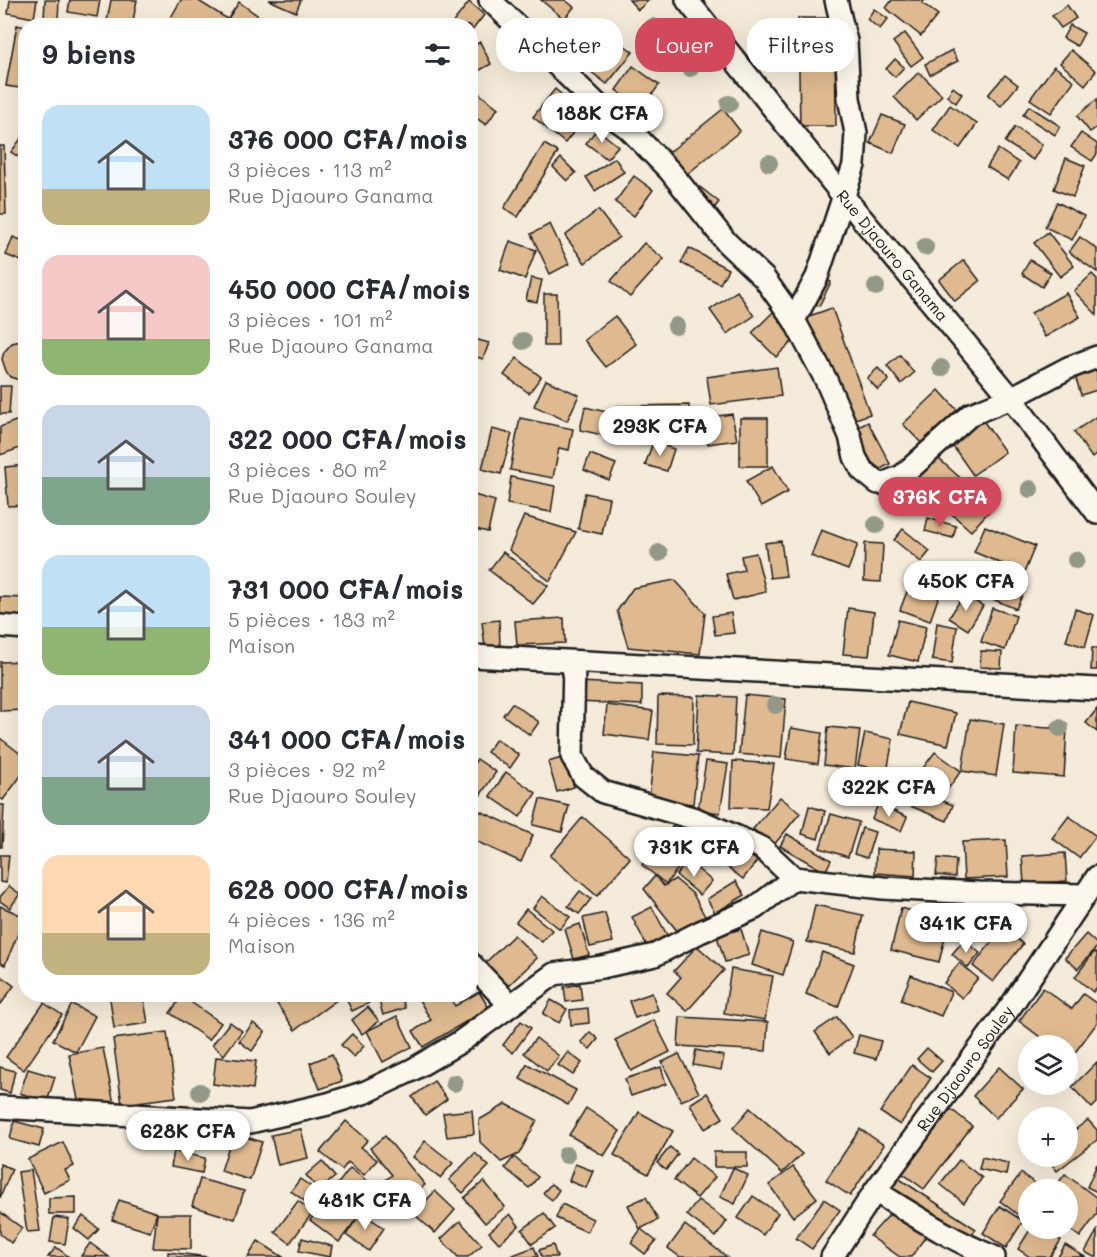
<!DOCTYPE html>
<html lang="fr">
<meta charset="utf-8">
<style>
:root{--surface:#fff;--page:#f2f2f3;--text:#2b2b33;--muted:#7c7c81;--accent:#d1495b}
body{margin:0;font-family:Mali,sans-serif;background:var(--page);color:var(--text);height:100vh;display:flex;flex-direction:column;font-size:22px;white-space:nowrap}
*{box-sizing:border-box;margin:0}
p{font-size:20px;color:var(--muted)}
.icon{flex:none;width:33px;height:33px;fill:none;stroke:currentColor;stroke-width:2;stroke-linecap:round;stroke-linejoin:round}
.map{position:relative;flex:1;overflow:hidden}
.side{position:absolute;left:18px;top:18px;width:460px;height:984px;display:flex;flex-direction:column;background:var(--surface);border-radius:24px;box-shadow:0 6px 24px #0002}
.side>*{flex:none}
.banner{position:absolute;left:496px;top:18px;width:510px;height:54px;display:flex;gap:12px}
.fabs{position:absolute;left:1018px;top:1035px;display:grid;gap:12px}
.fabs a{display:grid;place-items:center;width:60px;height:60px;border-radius:50%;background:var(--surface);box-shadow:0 6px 24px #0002;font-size:30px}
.price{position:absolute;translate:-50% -51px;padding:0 14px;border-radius:21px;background:#fff;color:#222;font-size:20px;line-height:39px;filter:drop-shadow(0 2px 3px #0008)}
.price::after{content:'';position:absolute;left:50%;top:36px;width:18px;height:14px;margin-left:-9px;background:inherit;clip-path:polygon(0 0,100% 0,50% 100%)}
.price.active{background:var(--accent);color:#fff}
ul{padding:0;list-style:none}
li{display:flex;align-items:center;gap:18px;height:150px;padding:0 24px}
li span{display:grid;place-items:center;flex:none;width:168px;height:120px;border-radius:18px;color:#555}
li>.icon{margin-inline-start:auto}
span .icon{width:72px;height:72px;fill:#fffc;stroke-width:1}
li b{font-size:26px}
h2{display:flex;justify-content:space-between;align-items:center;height:72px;padding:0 24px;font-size:26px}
.tag{padding:0 21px;border-radius:24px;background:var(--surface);box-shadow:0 6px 24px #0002;font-size:21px;line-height:54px}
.tag.active{background:var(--accent);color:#fff}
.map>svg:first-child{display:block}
.building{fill:#dfba90;stroke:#1c1c1c;stroke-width:1.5}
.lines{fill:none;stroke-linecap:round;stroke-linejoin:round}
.street-casing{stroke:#1c1c1c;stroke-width:26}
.street{stroke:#fbf7ec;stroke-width:21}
.tree{fill:#939989}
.labels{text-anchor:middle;stroke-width:6;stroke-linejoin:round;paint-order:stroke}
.street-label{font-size:16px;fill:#1c1c1c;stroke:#fbf7ec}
</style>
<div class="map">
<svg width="1097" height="1257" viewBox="0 0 1097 1257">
<rect width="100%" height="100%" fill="#f5ebda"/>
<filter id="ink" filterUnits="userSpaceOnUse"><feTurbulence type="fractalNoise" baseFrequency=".0167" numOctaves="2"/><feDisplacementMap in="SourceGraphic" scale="12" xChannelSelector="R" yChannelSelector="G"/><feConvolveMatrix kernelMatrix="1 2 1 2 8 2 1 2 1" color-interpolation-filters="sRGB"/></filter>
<g filter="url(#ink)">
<g class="building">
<path d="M10,0h27l-3,18 -26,-5z"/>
<path d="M45,0h14l-1,21 -14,-2z"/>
<path d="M70,0h30l-3,17 -29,-5z"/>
<path d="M111,0h26l-5,26h-26z"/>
<path d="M181,0h16l29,18 -4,8h-56z"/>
<path d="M269,0h32l-5,12z"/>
<path d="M541,0h24l9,7 -10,12z"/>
<path d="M629,0h20l-11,10z"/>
<path d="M892,0h33l-3,3 16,12 -17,21 -35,-28z"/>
<path d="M239,2l29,21 -2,3h-43z"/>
<path d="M469,2l15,13 -13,17v-6l-20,-1z"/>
<path d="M1067,5l9,13 -15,10 -9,-12z"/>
<path d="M874,9l14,10 -8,10 -13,-10z"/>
<path d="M798,18h37l1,108h-36z"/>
<path d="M17,25l9,2v62l-20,-3z"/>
<path d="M599,25l34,27 -26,32 -34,-26z"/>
<path d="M1070,25l14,8 -7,13 -14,-8z"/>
<path d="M905,33l18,24 -12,9 -18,-24z"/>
<path d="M480,42l11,22 -20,11v-28z"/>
<path d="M952,50l6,11 -28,14 -5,-11z"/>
<path d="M1071,50l25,21 -11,14 -25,-22z"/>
<path d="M895,59l9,8 -9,10 -9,-8z"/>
<path d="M633,66l26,19 -17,24 -26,-19z"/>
<path d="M1054,66l20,15 -23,32 -21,-14z"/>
<path d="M919,72l23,23 -26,25 -22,-23z"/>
<path d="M1005,75l13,10 -17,21 -13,-11z"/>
<path d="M953,87l9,7 -6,9 -9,-7z"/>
<path d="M555,89l32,26 -22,28 -32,-26z"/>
<path d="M477,92l21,16 -12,17 -15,-11v-13z"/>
<path d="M1097,99v28l-7,5 -13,-16z"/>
<path d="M950,105l27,19 -17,24 -27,-18z"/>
<path d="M1029,106l31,20 -5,9 -32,-20z"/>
<path d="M723,109l17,22 -65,53 -18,-22z"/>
<path d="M882,115l23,9 -12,29 -23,-10z"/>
<path d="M1015,127l27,18 -9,15 -28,-18z"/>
<path d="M597,129l21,17 -11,13 -21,-16z"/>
<path d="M26,132v30l-15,-10z"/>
<path d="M1081,133l16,11v10l-5,7 -21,-14z"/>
<path d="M544,144l14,8 -40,65 -14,-9z"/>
<path d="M0,146h4l2,68h-6z"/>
<path d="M998,149l21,14 -11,17 -21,-13z"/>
<path d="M561,158l15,15 -9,8 -14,-14z"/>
<path d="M615,158l9,14 -29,19 -9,-14z"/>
<path d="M1066,158l19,8 -12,31 -19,-8z"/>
<path d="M634,176l19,14 -19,26 -19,-14z"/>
<path d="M700,187l19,15 -16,20 -19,-15z"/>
<path d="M1057,202l27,14 -12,24 -27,-13z"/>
<path d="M598,210l21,27 -34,26 -20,-27z"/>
<path d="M550,224l19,40 -19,10 -19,-40z"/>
<path d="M1048,232l26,34 -14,11 -26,-34z"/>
<path d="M13,237l13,5v21l-20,-8z"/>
<path d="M1080,237l17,12v23l-28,-20z"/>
<path d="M510,241l26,9 -11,29 -25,-9z"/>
<path d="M644,243l20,16 -34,38 -19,-16z"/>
<path d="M689,248l39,21 -8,15 -39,-21z"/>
<path d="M964,260l16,21 -25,20 -16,-21z"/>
<path d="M1030,260l21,13 -9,14 -20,-13z"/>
<path d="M814,274l17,8 -12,24 -16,-8z"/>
<path d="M1092,274l5,5v36l-23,-24z"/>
<path d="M531,278l11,2 -5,22 -11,-2z"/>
<path d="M737,291l17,25 -27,18 -17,-24z"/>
<path d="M1066,293l14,24 -35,20 -14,-24z"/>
<path d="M544,294h13l1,52h-14z"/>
<path d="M832,308l38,106 -32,11 -37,-106z"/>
<path d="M774,311l24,25 -22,21 -24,-24z"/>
<path d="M615,316l21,28 -30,23 -22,-27z"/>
<path d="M471,338l18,5 -6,16 -12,-4z"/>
<path d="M25,340l1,41h-3l-13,-4 -4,-6 -4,-12 2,-7 8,-9z"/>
<path d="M900,355l14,18 -13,11 -14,-18z"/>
<path d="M517,358l24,19 -12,16 -25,-18z"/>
<path d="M1097,365v25l-16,5 -7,-23z"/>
<path d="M777,367l4,29 -70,9 -4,-28z"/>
<path d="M878,368l11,12 -11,10 -11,-12z"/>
<path d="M546,380l33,15 -12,26 -33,-15z"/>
<path d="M0,386h11l-2,28h-9z"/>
<path d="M939,390l18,20 -35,34 -19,-20z"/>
<path d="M689,405l1,29h-73v-28z"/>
<path d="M585,407l26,6 -4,23 -27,-6z"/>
<path d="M732,414l5,26 -29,4 -4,-26z"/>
<path d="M1097,416v38l-5,4 -18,-26z"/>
<path d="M26,417v29l-26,9v-28z"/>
<path d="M520,418l53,11 -4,21 -10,-2 -6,30 -43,-8z"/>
<rect x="740" y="418" width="28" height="48"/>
<path d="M982,419l23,33 -32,23 -23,-33z"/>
<path d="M868,422l22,42 -25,13 -22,-42z"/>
<path d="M492,429l20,5 -11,40 -19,-5z"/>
<path d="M653,442l21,7 -7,22 -22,-6z"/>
<path d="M930,451l63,56 -22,24 -63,-56z"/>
<path d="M590,454l26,10 -7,16 -25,-10z"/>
<path d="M26,465v40l-18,1 -3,-39z"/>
<path d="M773,466l15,26 -27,15 -15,-26z"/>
<path d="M511,477l44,9 -4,26 -44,-8z"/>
<path d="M585,493l24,5 -7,36 -24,-5z"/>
<path d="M474,495l21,6 -7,31 -17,-4v-21z"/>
<path d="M524,516l52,16 -26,49 -41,-31z"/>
<path d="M928,518l28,8 -3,12 -28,-7z"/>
<path d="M985,526l50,20 -11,27 -50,-21z"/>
<path d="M21,527h5v31h-3z"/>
<path d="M903,529l27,22 -9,11 -27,-22z"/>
<path d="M821,530l37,14 -10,26 -37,-14z"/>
<path d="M781,541l5,35 -16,2 -5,-35z"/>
<path d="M865,543l18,1 -2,38 -17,-1z"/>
<path d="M503,552l45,34 -15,18 -44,-34z"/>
<path d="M756,553l10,39 -33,8 -7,-26 18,-4 -3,-14z"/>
<path d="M976,566l50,21 -10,22 -49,-21z"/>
<path d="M915,570l29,11 -14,40 -30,-11z"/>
<path d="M675,580l30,33 -5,41 -72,-7 -11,-36 16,-23z"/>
<path d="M964,594l19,12 -15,24 -19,-12z"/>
<path d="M0,597l26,1v24h-26z"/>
<path d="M848,608l26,4 -5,44 -26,-2z"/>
<path d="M992,608l24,8 -11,34 -24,-8z"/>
<path d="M1075,609l19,6 -9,32 -19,-6z"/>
<path d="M731,613l3,20 -19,2 -3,-19z"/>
<path d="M564,618l1,25 -48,2 -2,-24z"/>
<path d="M499,620l1,26 -15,1 -3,-25z"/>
<path d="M898,620l28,7 -8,35 -29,-7z"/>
<path d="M937,623l20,4 -5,36 -20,-3z"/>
<path d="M1092,648h5v22h-6z"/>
<path d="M981,651l21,1 -1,16 -21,-1z"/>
<path d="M26,661v49l-26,1v-49z"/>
<path d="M579,682l63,3v20l-64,-3z"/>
<path d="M699,695l37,2 -3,58 -37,-2z"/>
<path d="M745,695l41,4 -5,59 -42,-4z"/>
<path d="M658,696l36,1 -1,48 -36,-1z"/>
<path d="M908,702l48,11 -8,32 -48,-11z"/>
<path d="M512,703l27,19 -9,13 -27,-20z"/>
<path d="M607,705l46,6 -4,29 -45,-6z"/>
<path d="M1097,709v23l-11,-9z"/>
<path d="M970,719l34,5 -8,52 -34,-5z"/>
<path d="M1016,726l51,3 -3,48 -51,-4z"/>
<path d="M828,727l32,3 -5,39 -31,-4z"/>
<path d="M791,728l31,5 -4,31 -32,-5z"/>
<path d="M865,733l28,6 -6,33 -29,-7z"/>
<path d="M0,738l26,20v11l-23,31 -3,-2z"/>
<path d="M496,739l23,16 -9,13 -23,-16z"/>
<path d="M654,752l44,4 -5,48 -44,-5z"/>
<path d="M935,752l26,19 -18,25 -26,-20z"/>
<path d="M565,757l9,30 -17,5 -9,-30z"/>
<path d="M477,759l19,13 -23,34 -2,-2v-36z"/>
<path d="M706,761l22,3 -8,49 -22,-3z"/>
<path d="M733,761l41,3 -7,44 -36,-1z"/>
<path d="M506,772l30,21 -16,24 -30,-21z"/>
<path d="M909,788l44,17 -6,16 -44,-18z"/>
<path d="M780,797l20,16 -27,33 -20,-17z"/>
<path d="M540,799l29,7 -7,26 -29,-7z"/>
<path d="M878,804l29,13 -6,14 -29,-12z"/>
<path d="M0,805h4l-2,42h-2z"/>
<path d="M809,806l16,5 -7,28 -16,-5z"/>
<path d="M688,807l69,54 -14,18 -46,-35 -31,40 -24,-19z"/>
<path d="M480,811l53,24 -12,27 -50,-23v-9z"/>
<path d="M831,814l28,8 -11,35 -28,-9z"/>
<path d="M1069,816l27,20 -17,22 -27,-20z"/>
<path d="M583,817l47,41 -33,38 -47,-40z"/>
<path d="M862,828l13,4 -8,26 -13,-4z"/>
<path d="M787,834l44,26 -6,12 -45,-26z"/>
<path d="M1006,840l2,37 -44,2 -2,-37z"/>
<path d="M876,849l40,2 -1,25 -40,-3z"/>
<path d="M1065,853l2,28 -43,3 -2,-28z"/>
<path d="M0,855h9l-3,28 -6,-1z"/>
<path d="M938,858l18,2 -1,17 -19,-2z"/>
<path d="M688,861l24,20 -12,14 -24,-20z"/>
<path d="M655,876l9,10 11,-7 18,15 14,26 -29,12 -34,-43z"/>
<path d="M736,881l9,14 -30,18 -8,-14z"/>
<path d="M9,886l11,8 -10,14 -10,-7v-4z"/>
<path d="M580,891l11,8 -12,15 -11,-8z"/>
<path d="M542,896l28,21 -10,12 -27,-21z"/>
<path d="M953,904l46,6 -3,22 -46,-6z"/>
<path d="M815,905l48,10 -8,37 -48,-10z"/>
<path d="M0,906l25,11 -20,48 -5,-2z"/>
<path d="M652,907l15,28 -20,11 -15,-29z"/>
<path d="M901,908l48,13 -10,41 -48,-12z"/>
<path d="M526,909l26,21 -10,12 -26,-20z"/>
<path d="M605,913l8,29 -23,5 -7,-29z"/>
<path d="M580,924l9,31 -15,4 -9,-30z"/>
<path d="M1003,927l20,17 -30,38 -20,-16z"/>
<path d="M741,929l8,26 -24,7 -8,-26z"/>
<path d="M762,932l31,10 -10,33 -31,-10z"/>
<path d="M1086,934l11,10v3l-19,22 -13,-11z"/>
<path d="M514,935l23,23 -33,32 -23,-23z"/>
<path d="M964,940l16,13 -12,15 -16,-14z"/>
<path d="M697,946l27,24 -37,41 -20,-18 14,-16 -7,-6z"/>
<path d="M822,952l32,12 -16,43 -32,-13z"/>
<path d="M1094,952l3,2v33l-4,5 -18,-15z"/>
<path d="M959,963l19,15 -16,20 -18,-15z"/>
<path d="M731,969l42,7 -8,44 -41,-7z"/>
<path d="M0,975l14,11 -13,18 -1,-1z"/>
<path d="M911,975l40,17 -10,24 -40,-16z"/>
<path d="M580,984l2,16 -16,2 -2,-15z"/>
<path d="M1043,988l29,21 11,-15 14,10v19l-27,36 -2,-2v-11h-16l-33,-25z"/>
<path d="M479,992l10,16 -66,39 -10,-16 18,-11 -12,-20 9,-6h19l8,12z"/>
<path d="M652,993l6,17 -23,8 -6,-17z"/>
<path d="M143,994l5,29 -34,5 -4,-29z"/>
<path d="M290,994h44l4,5 -43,31 -18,-26z"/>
<path d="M344,994h21l4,9 -17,8z"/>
<path d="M377,994h23l5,14 -22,7z"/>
<path d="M182,996l39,27 -12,17 -39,-27z"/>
<path d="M551,1000l16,9 -8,14 -16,-9z"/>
<path d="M44,1003l18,12 -38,55 -18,-13z"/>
<path d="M72,1004l23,12 -19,36 -23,-12z"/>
<path d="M368,1007l11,14 -17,13 -10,-14z"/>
<path d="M588,1008l1,15 -18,2 -1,-15z"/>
<path d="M397,1016l15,31 -29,15 -16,-31z"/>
<path d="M680,1017l88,5 -2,29 -88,-5z"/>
<path d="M837,1017l15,20 -22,16 -15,-21z"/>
<path d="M654,1020l16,32 -39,19 -16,-31z"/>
<path d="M521,1021l10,7 -18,25 -10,-8z"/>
<path d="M230,1022l12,9 -18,24 -12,-10z"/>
<path d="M253,1023l12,9 -13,19 -13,-10z"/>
<path d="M167,1032l9,65 -54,7 -9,-65z"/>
<path d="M590,1032l8,7 -8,10 -9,-7z"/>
<path d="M352,1034l12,12 -10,11 -13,-12z"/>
<path d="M859,1035l22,6 -5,18 -22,-6z"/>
<path d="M536,1038l23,18 -12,15 -23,-18z"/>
<path d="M103,1048l11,56 -34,6 -11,-56z"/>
<path d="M927,1048l15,13 -10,11 -15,-13z"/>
<path d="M696,1050l28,6 -3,14 -28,-5z"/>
<path d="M568,1052l14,11 -9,12 -15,-10z"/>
<path d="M332,1054l10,27 -22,8 -10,-26z"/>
<path d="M679,1054l20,39 -18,8 -19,-39z"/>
<path d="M216,1057l40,4 -3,28 -40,-5z"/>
<path d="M1097,1062v41l-5,5 -20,-21z"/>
<path d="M527,1064l49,26 -8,15 -48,-26z"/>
<path d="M912,1065l19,13 -31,47 -20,-13z"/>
<path d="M0,1067l15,4 -5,22 -10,-3z"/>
<path d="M661,1067l5,17 -35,12 -6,-17z"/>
<path d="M999,1067l24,22 -27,29 -23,-22z"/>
<path d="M28,1069l27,8 -8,25 -27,-9z"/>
<path d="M434,1081l13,18 -22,16 -13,-18z"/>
<path d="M707,1093l16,25 -18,11 -15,-25z"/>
<path d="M506,1104l31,16 -18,34 -18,8 -21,-20 -1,-22z"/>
<path d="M586,1108l34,23 -16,25 -35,-21z"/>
<path d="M750,1108l52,46 -20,19 -49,-45z"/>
<path d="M951,1109l21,17 -48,63 -22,-16z"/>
<path d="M472,1110l2,24 -27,3 -4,-24z"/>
<path d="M639,1112l34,19 -25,43 -34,-19z"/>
<path d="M1088,1120l9,10v10l-40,31 -12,-15h23v-21z"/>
<path d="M14,1121l30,8 -5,18 -29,-8z"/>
<path d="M346,1121l22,19 -7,7 16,13 -13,15 -16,-13 -6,8 -22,-18z"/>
<path d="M166,1126l37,5 -1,15 -38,-4z"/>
<path d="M301,1129l7,29 -30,7 -7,-30z"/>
<path d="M860,1129l24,16 -34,51 -24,-16z"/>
<path d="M233,1133l29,9 -12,38 -29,-9z"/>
<path d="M385,1136l40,49 -27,22 -19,-22 13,-10 -22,-27z"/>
<path d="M425,1141l28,22 -13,15 -27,-21z"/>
<path d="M63,1142l11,24 -9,4 5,10 -26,13 -16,-34z"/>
<path d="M670,1147l8,7 -12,16 -9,-7z"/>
<path d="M174,1151l31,7 -3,15 -31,-6z"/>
<rect x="714" y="1152" width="33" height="15"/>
<path d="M475,1153l14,13 -26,27 -14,-13z"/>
<path d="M514,1157l24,20 -9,11 -24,-20z"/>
<path d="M982,1157l26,6 -2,12 -27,-6z"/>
<path d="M691,1158l24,19 -18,21 -23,-18z"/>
<path d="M959,1160l23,18 -18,25 -24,-19z"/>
<path d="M322,1161l13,16 -16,13 -13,-15z"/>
<path d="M0,1164l12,5 -12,29z"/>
<path d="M575,1164l18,7 -7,17 -17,-7z"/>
<path d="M1097,1164v28l-10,-5z"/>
<path d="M793,1167l24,31 -24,19 -24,-32z"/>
<path d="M350,1168l29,22 -40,52 -29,-22z"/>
<path d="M733,1168l15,7 -13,29 -15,-7z"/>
<path d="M31,1170l9,61 -13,1 -9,-60z"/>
<path d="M1021,1173l21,16 -13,1v16l-8,11 -21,-16z"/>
<path d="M1065,1174l32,24v16l-17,23 -12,-9v-38h-15z"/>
<path d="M898,1178l78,51 -12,17 -78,-51z"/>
<path d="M200,1179l44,12 -9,28 -43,-13z"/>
<path d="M300,1179l23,16 -9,13 -23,-17z"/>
<path d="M484,1181l21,26 -20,16 -21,-25z"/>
<path d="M551,1184l8,6 -7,10 -9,-7z"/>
<path d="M435,1191l20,19 -20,23 -21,-19z"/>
<path d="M753,1196l25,17 -15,22 -25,-17z"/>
<path d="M76,1197v17h-27v-16z"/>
<path d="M646,1197l12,23 -18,9 -12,-24z"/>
<path d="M824,1199l16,11 -28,39 -16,-11z"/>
<path d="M119,1200l38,13 -7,19 -38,-12z"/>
<path d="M698,1200l29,21 -11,16 -29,-22z"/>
<path d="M298,1201l15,11 -23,31 -15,-11z"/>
<path d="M562,1204l31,15 -6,13 -31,-14z"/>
<path d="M1000,1206l23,15 -17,27 -23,-15z"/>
<path d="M0,1212l22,16 -11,15 -11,-9z"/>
<path d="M361,1212l23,16 -15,23 -23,-16z"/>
<path d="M544,1213l11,15 -23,16 -10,-14z"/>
<path d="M157,1214h34v35l-38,-1z"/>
<path d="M510,1214l9,12 -20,17 -10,-11z"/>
<path d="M890,1214l36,22 -15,21h-11l-30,-21z"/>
<path d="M83,1216l16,13 -10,11 -15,-12z"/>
<path d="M54,1217l15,2 -4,25 -15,-2z"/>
<path d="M460,1221l22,24 -14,12h-10l-17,-18z"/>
<path d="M685,1225l42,32h-47l-12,-9z"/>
<path d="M1031,1228h10l20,12 -11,17h-20l-12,-8z"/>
<path d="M641,1229l15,12 -11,13 -14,-11z"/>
<path d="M1097,1231v26h-3l-9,-5z"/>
<path d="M302,1238l30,8 -2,11 -31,-6z"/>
<path d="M258,1241l25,16h-35z"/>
<path d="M90,1243l19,14 -28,-1z"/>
<path d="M553,1245l4,12h-15l-3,-7z"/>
<path d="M1065,1245l20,12h-27z"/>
<path d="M56,1247l13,10h-21z"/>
<path d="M534,1247l4,10h-30z"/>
<path d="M168,1252l40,5h-40z"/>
</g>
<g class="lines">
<g class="street-casing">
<g id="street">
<path d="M490,0l114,111 24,17 42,43 57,72 37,35 30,42"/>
<path id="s1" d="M687,0l157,197 167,201 86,115"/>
<path d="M836,0l10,41 3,57 7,35 -2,32 -37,112 -23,43 32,60 24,56 5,21 7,13 16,13h7l17,-7 69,-62 40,-16 57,-30 29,-11"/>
<path d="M0,626l26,2"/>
<path d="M471,656l626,33"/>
<path d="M574,663l-2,93 11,20 20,16 93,27 66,29 32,30"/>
<path d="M471,964l39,41"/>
<path d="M0,1107l250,15 78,-18 38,-12 46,-22 48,-28 94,-68 48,-7 53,-12 45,-23 55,-24 39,-30 89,10 95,5 107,2"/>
<path d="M875,1191c39,24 76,49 119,66"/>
<path id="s2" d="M832,1257l43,-66 138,-188 84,-126"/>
</g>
</g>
<use href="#street" class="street"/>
</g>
<g class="tree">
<circle cx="653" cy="27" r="9"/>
<circle cx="761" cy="40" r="9"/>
<circle cx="690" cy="68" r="9"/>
<circle cx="729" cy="104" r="9"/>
<circle cx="769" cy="163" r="9"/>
<circle cx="925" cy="247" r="9"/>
<circle cx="876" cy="287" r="9"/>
<circle cx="676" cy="326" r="9"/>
<circle cx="523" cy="341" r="9"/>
<circle cx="941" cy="368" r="9"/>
<circle cx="1030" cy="489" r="9"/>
<circle cx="876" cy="525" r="9"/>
<circle cx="659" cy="553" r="9"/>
<circle cx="1076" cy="560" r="9"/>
<circle cx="775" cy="705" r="9"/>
<circle cx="1060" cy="728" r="9"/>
<circle cx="454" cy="1083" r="9"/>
<circle cx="200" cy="1092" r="9"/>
<circle cx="566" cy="1155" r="9"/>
</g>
</g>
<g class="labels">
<g class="street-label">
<text dy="6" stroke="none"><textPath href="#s1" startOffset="328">Rue Djaouro Ganama</textPath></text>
<text dy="6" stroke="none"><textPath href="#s2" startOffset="231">Rue Djaouro Souley</textPath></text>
</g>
</g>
</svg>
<div class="fabs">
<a><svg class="icon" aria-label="layers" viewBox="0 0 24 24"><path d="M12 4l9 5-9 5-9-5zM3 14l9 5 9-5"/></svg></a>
<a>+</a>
<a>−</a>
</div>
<b class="price" style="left:602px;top:144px">188K CFA</b>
<b class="price" style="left:660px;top:457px">293K CFA</b>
<b class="price active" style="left:940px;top:528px">376K CFA</b>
<b class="price" style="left:966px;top:612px">450K CFA</b>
<b class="price" style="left:889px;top:818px">322K CFA</b>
<b class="price" style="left:694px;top:878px">731K CFA</b>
<b class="price" style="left:966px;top:954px">341K CFA</b>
<b class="price" style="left:188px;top:1162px">628K CFA</b>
<b class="price" style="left:365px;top:1231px">481K CFA</b>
<div class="banner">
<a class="tag">Acheter</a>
<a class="tag active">Louer</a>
<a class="tag">Filtres</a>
</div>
<section class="side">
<h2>9 biens<svg class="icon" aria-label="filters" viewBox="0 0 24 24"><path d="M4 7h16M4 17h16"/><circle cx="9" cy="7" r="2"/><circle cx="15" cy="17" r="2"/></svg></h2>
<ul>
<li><span style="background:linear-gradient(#bfe0f5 70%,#c2b280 0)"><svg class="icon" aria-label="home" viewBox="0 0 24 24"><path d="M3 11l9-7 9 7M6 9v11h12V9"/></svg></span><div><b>376 000 CFA/mois</b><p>3 pièces · 113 m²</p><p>Rue Djaouro Ganama</p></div></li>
<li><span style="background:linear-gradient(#f6c9c9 70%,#8fb573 0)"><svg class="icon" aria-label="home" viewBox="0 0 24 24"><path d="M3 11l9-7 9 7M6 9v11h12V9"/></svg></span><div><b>450 000 CFA/mois</b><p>3 pièces · 101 m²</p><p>Rue Djaouro Ganama</p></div></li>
<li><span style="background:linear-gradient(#c9d6e8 60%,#7fa58c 0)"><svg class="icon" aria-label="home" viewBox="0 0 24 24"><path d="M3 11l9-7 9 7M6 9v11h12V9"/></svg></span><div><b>322 000 CFA/mois</b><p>3 pièces · 80 m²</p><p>Rue Djaouro Souley</p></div></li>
<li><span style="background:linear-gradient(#bfe0f5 60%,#8fb573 0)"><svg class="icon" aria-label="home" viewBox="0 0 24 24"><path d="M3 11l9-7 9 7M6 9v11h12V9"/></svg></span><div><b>731 000 CFA/mois</b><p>5 pièces · 183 m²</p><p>Maison</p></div></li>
<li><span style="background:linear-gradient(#c9d6e8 60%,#7fa58c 0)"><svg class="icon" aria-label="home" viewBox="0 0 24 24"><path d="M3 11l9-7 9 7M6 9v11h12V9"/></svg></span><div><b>341 000 CFA/mois</b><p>3 pièces · 92 m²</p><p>Rue Djaouro Souley</p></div></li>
<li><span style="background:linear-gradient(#ffd9b3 65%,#c2b280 0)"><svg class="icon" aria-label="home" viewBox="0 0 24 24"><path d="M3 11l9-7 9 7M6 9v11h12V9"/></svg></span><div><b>628 000 CFA/mois</b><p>4 pièces · 136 m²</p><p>Maison</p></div></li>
</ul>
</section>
</div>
